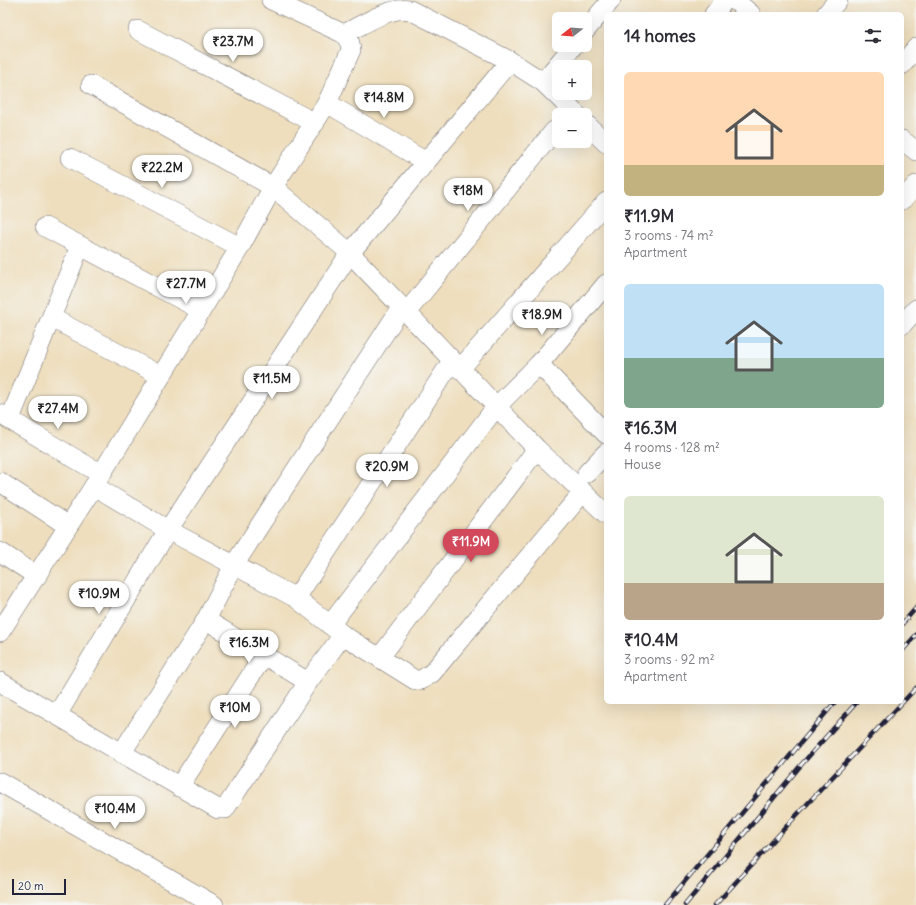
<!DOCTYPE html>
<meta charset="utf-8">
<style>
:root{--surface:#fff;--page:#f2f2f3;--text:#2b2b33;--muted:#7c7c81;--accent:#d1495b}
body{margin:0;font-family:Delius,sans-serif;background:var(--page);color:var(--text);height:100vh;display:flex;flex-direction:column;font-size:15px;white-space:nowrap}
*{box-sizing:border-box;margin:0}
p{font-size:13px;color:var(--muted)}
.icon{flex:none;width:22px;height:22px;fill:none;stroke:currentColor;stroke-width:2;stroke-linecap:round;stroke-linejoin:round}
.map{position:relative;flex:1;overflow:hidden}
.drawer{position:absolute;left:604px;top:12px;width:300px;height:692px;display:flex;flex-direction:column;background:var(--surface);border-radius:6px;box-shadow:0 4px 16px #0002}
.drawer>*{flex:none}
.needle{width:26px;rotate:253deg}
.tools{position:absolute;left:552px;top:12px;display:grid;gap:8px}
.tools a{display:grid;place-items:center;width:40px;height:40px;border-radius:6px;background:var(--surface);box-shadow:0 4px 16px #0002;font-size:20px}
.scale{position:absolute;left:12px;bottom:10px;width:54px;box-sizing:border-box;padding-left:4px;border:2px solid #22223b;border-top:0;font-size:11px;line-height:14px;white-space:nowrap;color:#22223b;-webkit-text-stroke:3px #f6f6f2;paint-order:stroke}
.price{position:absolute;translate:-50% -34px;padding:0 9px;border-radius:14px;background:#fff;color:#222;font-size:13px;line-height:26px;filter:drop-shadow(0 1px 2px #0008)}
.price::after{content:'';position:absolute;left:50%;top:24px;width:12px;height:9px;margin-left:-6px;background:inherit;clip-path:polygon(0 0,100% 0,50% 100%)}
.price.on{background:var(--accent);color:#fff}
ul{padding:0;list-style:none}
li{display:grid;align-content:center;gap:8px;height:212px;padding:0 20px}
li span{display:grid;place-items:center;height:124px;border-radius:6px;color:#555}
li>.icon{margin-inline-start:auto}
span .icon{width:72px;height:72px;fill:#fffc;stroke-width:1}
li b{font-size:17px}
h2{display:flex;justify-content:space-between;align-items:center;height:48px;padding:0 20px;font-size:17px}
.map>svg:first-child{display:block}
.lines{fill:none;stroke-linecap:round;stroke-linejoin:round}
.minor-casing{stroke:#696468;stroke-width:20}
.minor{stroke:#fff;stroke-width:19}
.rail-casing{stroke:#22223b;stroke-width:4.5}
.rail{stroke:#f6f6f2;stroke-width:3;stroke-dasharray:9;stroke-linecap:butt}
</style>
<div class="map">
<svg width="916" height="905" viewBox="0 0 916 905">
<rect width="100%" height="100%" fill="#f6f6f2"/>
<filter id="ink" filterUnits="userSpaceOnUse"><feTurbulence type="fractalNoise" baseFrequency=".025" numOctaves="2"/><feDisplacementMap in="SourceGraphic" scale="8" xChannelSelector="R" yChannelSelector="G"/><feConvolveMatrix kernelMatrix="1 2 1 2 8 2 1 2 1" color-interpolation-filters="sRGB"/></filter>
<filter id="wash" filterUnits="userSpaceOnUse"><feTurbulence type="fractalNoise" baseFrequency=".012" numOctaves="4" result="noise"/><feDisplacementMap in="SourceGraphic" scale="16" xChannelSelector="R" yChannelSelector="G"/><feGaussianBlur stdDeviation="0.9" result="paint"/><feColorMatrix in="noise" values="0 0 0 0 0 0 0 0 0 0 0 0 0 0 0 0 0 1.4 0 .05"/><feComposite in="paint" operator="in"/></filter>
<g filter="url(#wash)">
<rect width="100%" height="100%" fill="#eedebd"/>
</g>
<g filter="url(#ink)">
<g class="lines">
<g class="minor-casing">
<g id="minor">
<path d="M734,0l17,14"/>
<path d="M714,14l11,-14"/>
<path d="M826,14l12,-14"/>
<path d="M138,30l177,93"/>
<path d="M585,31l26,-31"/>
<path d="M344,34c18,-9 47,-28 66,-24l100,51 33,21 34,33"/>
<path d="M902,65l14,-17"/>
<path d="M543,82l31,-37"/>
<path d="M91,85l182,102 77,66 187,196 69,65"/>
<path d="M327,103l99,59"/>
<path d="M585,123l21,20"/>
<path d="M902,140l14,11"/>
<path d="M70,158l170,89"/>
<path d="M902,200l14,-15"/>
<path d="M45,227l156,83"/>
<path d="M406,313l148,-182"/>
<path d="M52,318l109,58"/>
<path d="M902,325l14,-16"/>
<path d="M539,364l67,70"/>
<path d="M460,369l146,-167"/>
<path d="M0,414l101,60"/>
<path d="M10,419l70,-173"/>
<path d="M587,473l19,-20"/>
<path d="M0,482l68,44"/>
<path d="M94,486l74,44 128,68 47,37 72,45h6l11,-7 151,-181"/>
<path d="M0,552l37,24"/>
<path d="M296,598l156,-237"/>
<path d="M206,620l102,62"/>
<path d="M330,625l166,-218 43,-43 67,-80"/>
<path d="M0,632l94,-146 146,-239 33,-60 54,-84 24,-53 -1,-7 -6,-9 -73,-34"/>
<path d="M380,657l157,-208"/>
<path d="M0,682l218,127h7l83,-127 35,-47"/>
<path d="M57,715l111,-185 182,-277 160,-192"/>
<path d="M121,754l85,-134 28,-55 167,-257"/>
<path d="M0,782l214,123"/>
<path d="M179,787l85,-132"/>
</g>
</g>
<use href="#minor" class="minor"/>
<g class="rail-casing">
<g id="rail">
<path d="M902,624l14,-16"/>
<path d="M902,651l14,-16"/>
<path d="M665,905l170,-203"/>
<path d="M685,905l116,-140 56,-63"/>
<path d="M715,905l79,-87 122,-130"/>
</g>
</g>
<use href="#rail" class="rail"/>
</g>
</g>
</svg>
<div class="tools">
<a><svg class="needle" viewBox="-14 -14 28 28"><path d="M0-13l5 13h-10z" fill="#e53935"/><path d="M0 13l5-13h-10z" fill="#7c7c81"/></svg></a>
<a>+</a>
<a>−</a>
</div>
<div class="scale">20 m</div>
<b class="price" style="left:233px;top:63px">₹23.7M</b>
<b class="price" style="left:384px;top:119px">₹14.8M</b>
<b class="price" style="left:162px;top:189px">₹22.2M</b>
<b class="price" style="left:468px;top:212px">₹18M</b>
<b class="price" style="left:186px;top:305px">₹27.7M</b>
<b class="price" style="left:542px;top:336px">₹18.9M</b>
<b class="price" style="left:272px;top:400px">₹11.5M</b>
<b class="price" style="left:58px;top:430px">₹27.4M</b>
<b class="price" style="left:387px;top:488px">₹20.9M</b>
<b class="price on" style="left:471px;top:563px">₹11.9M</b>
<b class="price" style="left:99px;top:615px">₹10.9M</b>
<b class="price" style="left:249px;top:664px">₹16.3M</b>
<b class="price" style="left:235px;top:729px">₹10M</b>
<b class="price" style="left:115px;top:830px">₹10.4M</b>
<section class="drawer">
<h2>14 homes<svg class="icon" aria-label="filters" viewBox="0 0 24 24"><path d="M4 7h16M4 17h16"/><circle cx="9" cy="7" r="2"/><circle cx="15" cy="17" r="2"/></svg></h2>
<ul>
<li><span style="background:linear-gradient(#ffd9b3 75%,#c2b280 0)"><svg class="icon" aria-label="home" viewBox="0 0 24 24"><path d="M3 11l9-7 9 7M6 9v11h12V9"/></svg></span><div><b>₹11.9M</b><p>3 rooms · 74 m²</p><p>Apartment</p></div></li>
<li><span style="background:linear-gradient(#bfe0f5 60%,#7fa58c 0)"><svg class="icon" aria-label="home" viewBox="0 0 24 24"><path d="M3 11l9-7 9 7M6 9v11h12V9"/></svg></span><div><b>₹16.3M</b><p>4 rooms · 128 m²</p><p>House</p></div></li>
<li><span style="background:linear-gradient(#dfe7d0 70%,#b9a48a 0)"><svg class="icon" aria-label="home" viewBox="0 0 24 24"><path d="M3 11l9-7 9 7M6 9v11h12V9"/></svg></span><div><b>₹10.4M</b><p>3 rooms · 92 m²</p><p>Apartment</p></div></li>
</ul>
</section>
</div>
